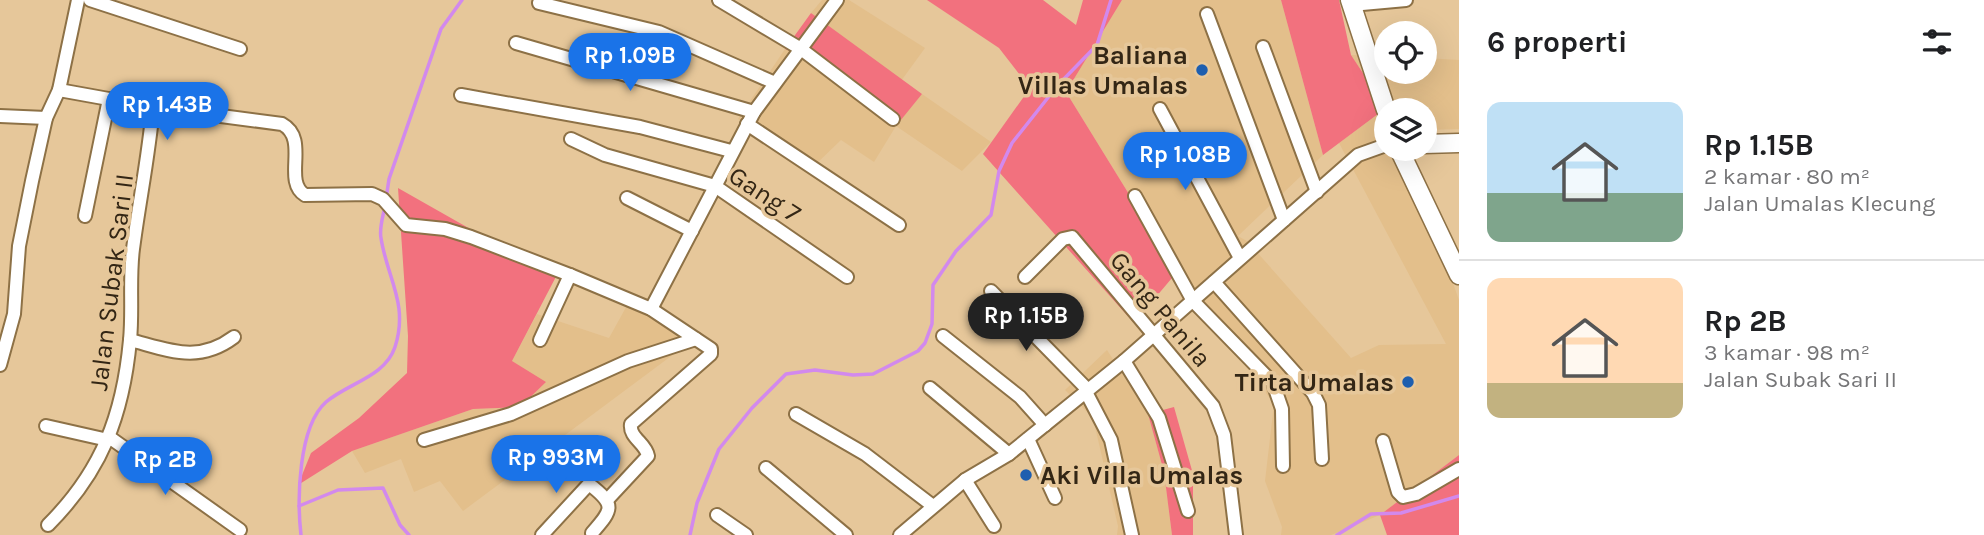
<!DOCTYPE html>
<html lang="id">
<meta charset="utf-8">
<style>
:root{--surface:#fff;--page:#f2f2f2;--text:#202124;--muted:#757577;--line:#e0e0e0;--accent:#1a73e8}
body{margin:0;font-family:Karla,sans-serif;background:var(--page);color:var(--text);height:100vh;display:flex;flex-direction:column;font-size:26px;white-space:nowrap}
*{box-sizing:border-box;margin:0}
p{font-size:23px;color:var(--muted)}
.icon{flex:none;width:38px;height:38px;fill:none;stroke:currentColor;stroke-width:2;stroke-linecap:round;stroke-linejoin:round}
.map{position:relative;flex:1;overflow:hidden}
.details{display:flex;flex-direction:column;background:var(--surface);width:525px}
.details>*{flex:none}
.fabs{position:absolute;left:1374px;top:21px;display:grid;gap:14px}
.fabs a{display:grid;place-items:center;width:63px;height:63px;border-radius:50%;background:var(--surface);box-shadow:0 7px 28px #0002;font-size:35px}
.price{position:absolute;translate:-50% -60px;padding:0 16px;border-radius:24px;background:var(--accent);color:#fff;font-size:23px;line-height:46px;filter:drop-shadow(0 2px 4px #0008)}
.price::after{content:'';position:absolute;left:50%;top:42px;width:21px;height:16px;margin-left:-10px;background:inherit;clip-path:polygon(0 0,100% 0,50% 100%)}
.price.active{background:#222;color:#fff}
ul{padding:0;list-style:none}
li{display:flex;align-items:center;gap:21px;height:175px;padding:0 28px}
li+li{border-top:2px solid var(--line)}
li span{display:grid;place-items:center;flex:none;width:196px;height:140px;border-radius:14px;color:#555}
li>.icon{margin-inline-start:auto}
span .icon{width:84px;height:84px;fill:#fffc;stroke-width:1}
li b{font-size:30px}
h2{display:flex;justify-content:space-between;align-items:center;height:84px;padding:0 28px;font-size:30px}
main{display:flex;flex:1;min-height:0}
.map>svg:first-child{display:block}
.built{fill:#e3bf8b}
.green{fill:#f2717e}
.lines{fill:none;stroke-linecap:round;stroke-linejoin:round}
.stream{stroke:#d289ed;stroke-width:3.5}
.street-casing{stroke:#8d7146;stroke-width:16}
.secondary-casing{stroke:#8d7146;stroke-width:21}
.street{stroke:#fff;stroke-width:12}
.secondary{stroke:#fff;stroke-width:18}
.poi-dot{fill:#1d5eaf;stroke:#e6c79a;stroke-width:2.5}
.labels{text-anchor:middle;stroke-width:7;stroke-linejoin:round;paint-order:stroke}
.poi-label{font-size:26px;font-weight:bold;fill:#332615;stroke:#e6c79a;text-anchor:end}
.street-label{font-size:26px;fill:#332615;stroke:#e6c79a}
</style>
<main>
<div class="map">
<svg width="1459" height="535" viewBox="0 0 1459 535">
<rect width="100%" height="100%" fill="#e6c79a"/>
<g class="built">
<path d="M822,0h27l76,48 -24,33 -90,-68z"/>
<path d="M1122,0h159l42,155 -85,81 9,5 104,117 28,-13 67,-1 -107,-201 47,-35 -35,-53 35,1v16h38l1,-14 34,2v69l-34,1 -1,-20h-38v39h19l54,151v155l-79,60 -49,20h-50l1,-8 -17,-46 9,-77 -97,-132 -111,-180z"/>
<path d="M785,49l10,4 100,73 27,-32 69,48 -29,29 -66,-45 -22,36 -33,-22 -29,28 -74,-49z"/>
<path d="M630,300l60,42 -227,169 -23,-30 -26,11 -13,-33 -36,14 -13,-22 121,-42 47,-2 -8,-46 25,-47 72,24z"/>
<path d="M1107,350l41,64 16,58 8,63h-55l1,-9 -25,-108 -28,-28z"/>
</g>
<g class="green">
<path d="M927,0h116l33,25 7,-25h39l-56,92 111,180 -43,51 -151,-169 47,-66 -31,-40z"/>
<path d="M1281,0h58l12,55 35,53 -63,47z"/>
<path d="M811,13l111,81 -26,32 -101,-73 -10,-4z"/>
<path d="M398,188l97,55 65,26 -48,92 34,21 -26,25 -47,2 -121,42 -54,34 13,-32 48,-35 48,-45 1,-37z"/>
<path d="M1174,407l19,67v61h-21l-8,-63 -16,-58z"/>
<path d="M1459,455v80h-72l-7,-20z"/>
</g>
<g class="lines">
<g class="stream">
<path d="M386,199l3,-20 52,-150 21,-29"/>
<path d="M299,506l39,-16 45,-2 17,37 9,10"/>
<path d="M301,535c-4,-35 -3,-108 25,-133 22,-19 59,-25 69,-55 14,-43 -8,-69 -14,-109 -2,-10 2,-21 4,-32"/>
<path d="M690,535l7,-32 22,-54 33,-41 34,-34 29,-4 38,5 20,-1 45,-23 7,-8 7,-19 1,-39 23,-34 35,-36 8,-44 13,-28 46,-58 39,-40 14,-45"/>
<path d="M1337,535l34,-21 30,-1 58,-17"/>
</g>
<g class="street-casing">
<g id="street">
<path d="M90,0l150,49"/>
<path d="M719,0l82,49 92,70"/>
<path d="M539,3l120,29 116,51"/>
<path d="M1351,5l55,-5"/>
<path d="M1207,14l77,206"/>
<path d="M516,43l238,69"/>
<path d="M1263,47l54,145"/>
<path d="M59,90l94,17 129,17c28,15 0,57 23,71l67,-1 11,5 23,26 39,4 26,8 99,38 81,34 60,40v5l-80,70c-2,14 15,19 17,32l-40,43"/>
<path d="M461,95l179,32 91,24"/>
<path d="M1160,109l80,149"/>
<path d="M0,116l46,2"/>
<path d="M747,124l152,101"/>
<path d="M571,139l34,16 110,31 132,91"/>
<path d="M1135,196l58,105 80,82 9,26 1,57"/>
<path d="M627,198l65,33"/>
<path d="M85,216l24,-117"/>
<path d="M1025,277l38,-38 9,-2 141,169 11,29 12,100"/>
<path d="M1214,282l99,111 6,12 3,54"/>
<path d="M991,291l97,99"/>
<path d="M651,309l103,-197 83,-112"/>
<path d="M943,336l77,61 25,28"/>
<path d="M130,340c39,10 68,24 104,-3"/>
<path d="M540,340l30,-65"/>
<path d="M1124,361l35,57 29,93"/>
<path d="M0,365l14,-51 5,-68 13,-65 14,-63 13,-28 19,-90"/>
<path d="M930,388l79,66"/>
<path d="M1086,392l25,48 21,95"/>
<path d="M796,414l69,40 68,52"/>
<path d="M46,426l62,14"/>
<path d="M109,437l131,93"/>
<path d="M1028,439l27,59"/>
<path d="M424,440l87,-26 117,-53 68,-22"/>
<path d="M1383,441l15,51 5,5 13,-3 43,-25"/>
<path d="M766,468l80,67"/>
<path d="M965,480l29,46"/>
<path d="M717,515l29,20"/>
<path d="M48,525c54,-54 75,-110 82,-185 3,-30 -1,-61 3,-91 6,-47 16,-94 20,-142"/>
<path d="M542,535l47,-51c27,21 24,25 3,49"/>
<path d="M900,535l65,-55 44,-26 115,-93 234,-206 28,-10"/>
</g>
</g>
<g class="secondary-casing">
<g id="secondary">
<path d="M1350,0l36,110"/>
<path d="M1424,144l35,-1"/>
<path d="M1399,149l60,126"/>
</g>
</g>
<use href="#street" class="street"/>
<use href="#secondary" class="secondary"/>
</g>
<g class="poi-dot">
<circle cx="1202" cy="70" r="7"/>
<circle cx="1408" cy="382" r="7"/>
<circle cx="1026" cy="475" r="7"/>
</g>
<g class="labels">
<g class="poi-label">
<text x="1188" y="64">Baliana<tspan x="1188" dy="30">Villas Umalas</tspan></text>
<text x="1394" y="391">Tirta Umalas</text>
<text x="1040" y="484" text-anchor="start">Aki Villa Umalas</text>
</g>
<g class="street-label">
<text transform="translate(765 194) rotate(33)" y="9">Gang 7</text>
<text transform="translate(111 282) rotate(-83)" y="9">Jalan Subak Sari II</text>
<text transform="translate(1161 309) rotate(50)" y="9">Gang Panila</text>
</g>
</g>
</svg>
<div class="fabs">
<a><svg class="icon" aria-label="locate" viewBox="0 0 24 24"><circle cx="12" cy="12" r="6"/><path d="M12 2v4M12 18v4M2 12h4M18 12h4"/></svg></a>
<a><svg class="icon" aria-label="layers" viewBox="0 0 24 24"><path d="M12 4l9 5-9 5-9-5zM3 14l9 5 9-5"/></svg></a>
</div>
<b class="price" style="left:630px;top:93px">Rp 1.09B</b>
<b class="price" style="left:167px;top:142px">Rp 1.43B</b>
<b class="price" style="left:1185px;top:192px">Rp 1.08B</b>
<b class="price active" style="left:1026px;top:353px">Rp 1.15B</b>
<b class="price" style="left:556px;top:495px">Rp 993M</b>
<b class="price" style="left:165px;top:497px">Rp 2B</b>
</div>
<section class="details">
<h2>6 properti<svg class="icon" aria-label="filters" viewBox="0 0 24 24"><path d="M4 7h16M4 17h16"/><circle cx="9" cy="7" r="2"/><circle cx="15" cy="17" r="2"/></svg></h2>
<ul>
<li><span style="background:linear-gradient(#bfe0f5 65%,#7fa58c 0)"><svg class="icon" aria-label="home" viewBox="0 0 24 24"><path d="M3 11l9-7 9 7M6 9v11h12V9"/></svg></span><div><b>Rp 1.15B</b><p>2 kamar · 80 m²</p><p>Jalan Umalas Klecung</p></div></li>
<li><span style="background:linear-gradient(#ffd9b3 75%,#c2b280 0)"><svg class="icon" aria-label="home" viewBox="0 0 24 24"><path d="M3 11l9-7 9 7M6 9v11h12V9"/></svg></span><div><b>Rp 2B</b><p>3 kamar · 98 m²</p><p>Jalan Subak Sari II</p></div></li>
</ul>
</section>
</main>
